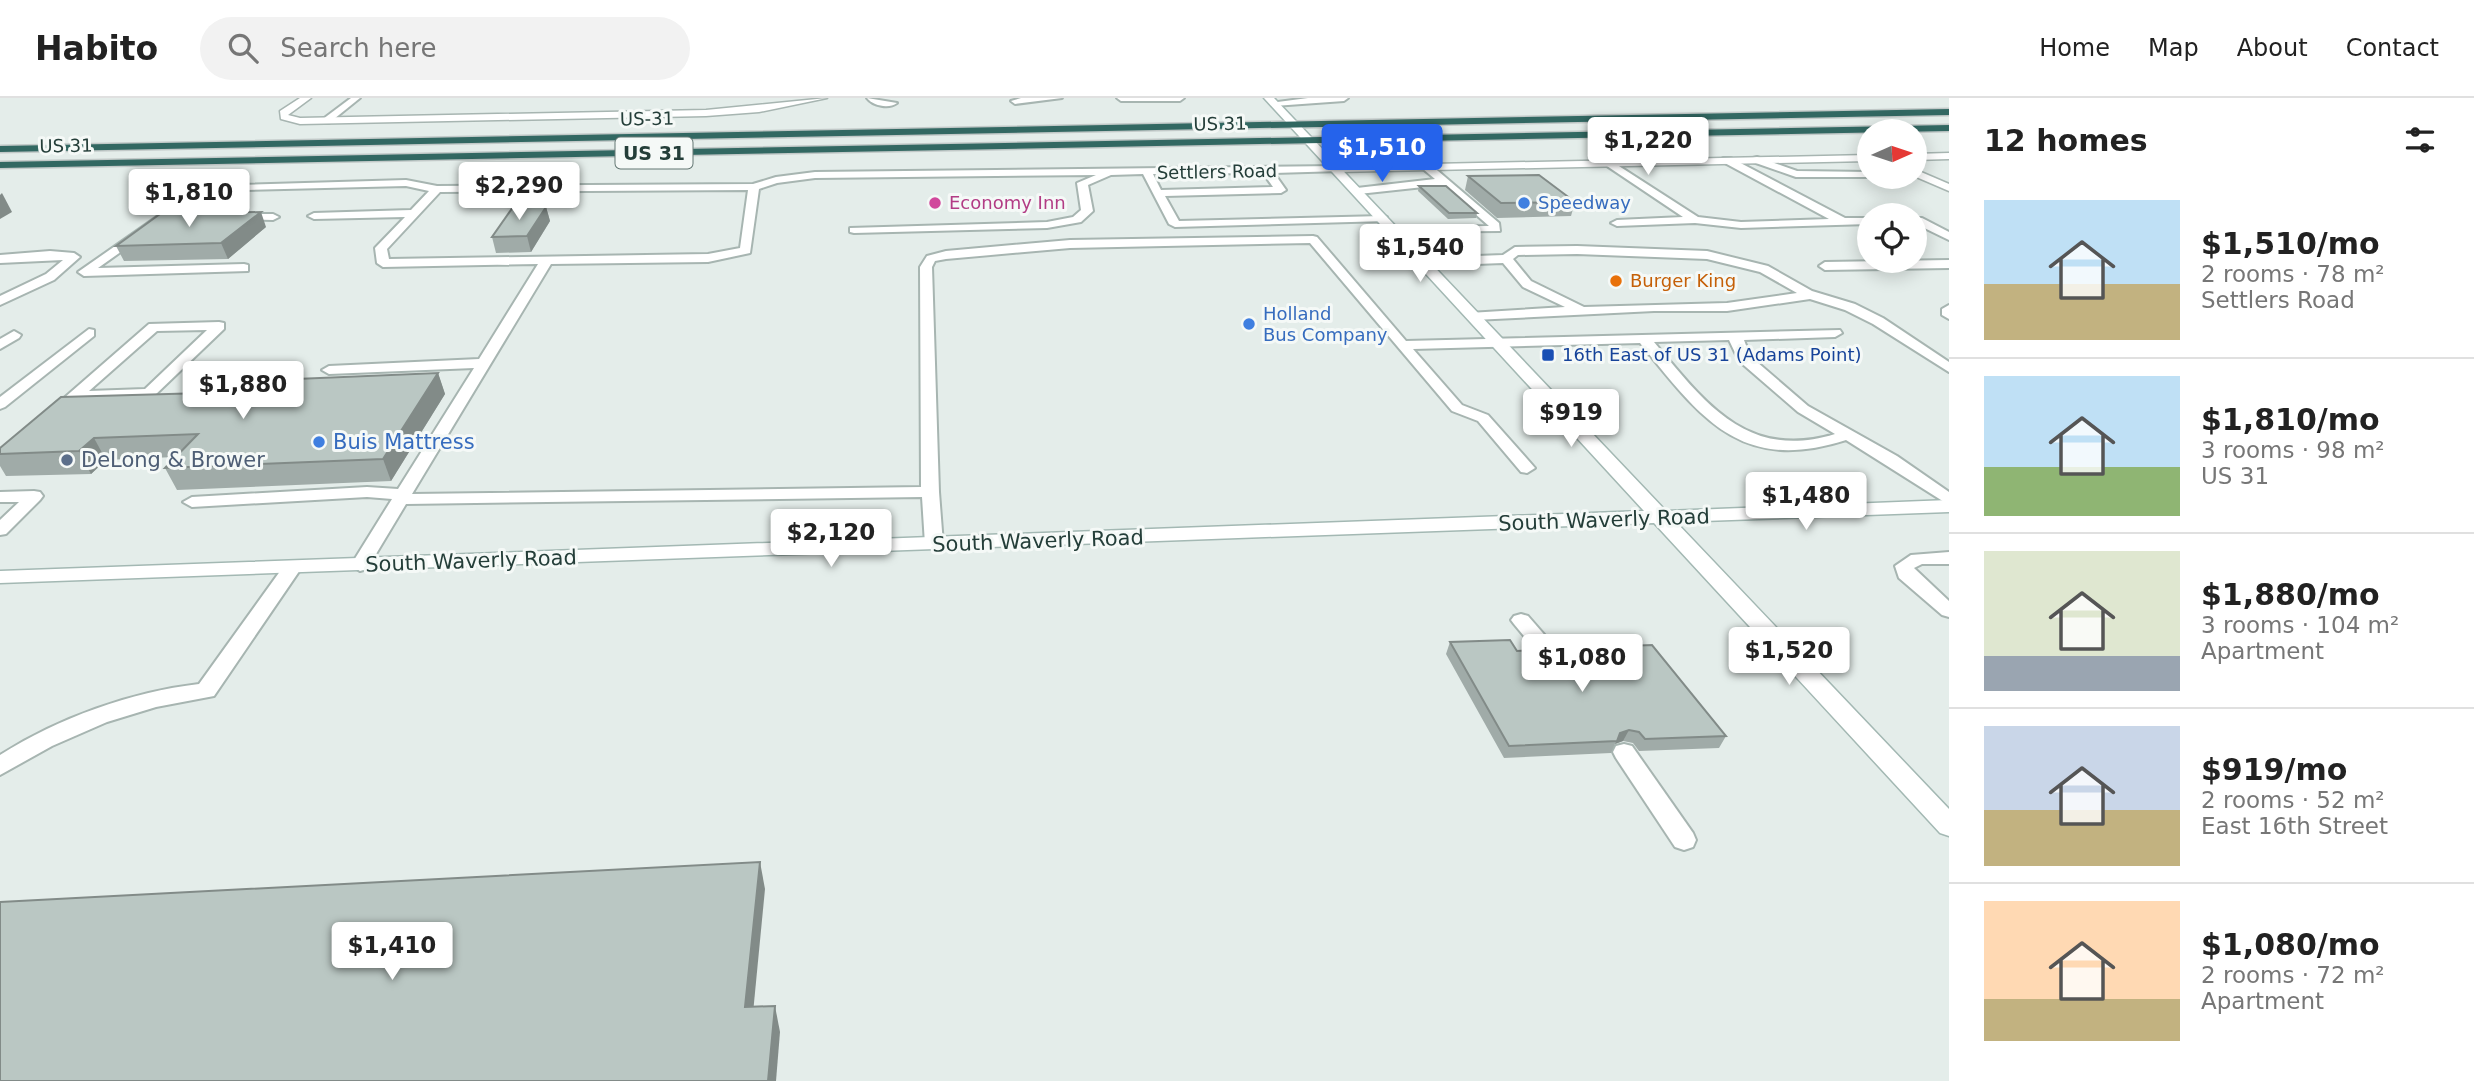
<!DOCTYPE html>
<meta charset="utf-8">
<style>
:root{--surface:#fff;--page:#f2f2f2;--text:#222;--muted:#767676;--line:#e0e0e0;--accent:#2563eb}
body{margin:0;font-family:"DejaVu Sans",sans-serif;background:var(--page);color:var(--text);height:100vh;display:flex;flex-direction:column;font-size:26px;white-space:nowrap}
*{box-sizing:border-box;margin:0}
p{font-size:23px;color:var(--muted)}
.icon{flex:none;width:38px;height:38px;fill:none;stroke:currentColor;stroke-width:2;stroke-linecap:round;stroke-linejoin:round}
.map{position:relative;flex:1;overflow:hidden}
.sheet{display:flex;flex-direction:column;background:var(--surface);width:525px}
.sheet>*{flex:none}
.needle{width:46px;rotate:87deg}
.controls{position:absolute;left:1857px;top:21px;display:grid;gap:14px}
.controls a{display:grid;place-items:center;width:70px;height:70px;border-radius:50%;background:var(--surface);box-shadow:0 4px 18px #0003;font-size:35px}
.price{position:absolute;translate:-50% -60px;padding:0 16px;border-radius:7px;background:#fff;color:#222;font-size:23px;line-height:46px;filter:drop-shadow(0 2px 4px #0008)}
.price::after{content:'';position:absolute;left:50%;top:42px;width:21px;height:16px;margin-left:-10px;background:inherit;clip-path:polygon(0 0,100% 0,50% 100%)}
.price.selected{background:var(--accent);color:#fff}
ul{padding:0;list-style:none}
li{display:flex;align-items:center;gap:21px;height:175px;padding:0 35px}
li+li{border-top:2px solid var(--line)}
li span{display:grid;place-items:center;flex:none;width:196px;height:140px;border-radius:0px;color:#555}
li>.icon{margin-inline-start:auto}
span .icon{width:84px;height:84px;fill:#fffc;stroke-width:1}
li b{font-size:30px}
h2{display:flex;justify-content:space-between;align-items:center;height:84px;padding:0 35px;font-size:30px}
header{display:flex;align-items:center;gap:42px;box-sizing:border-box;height:98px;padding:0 35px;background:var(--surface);border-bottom:2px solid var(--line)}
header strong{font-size:33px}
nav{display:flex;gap:38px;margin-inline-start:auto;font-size:24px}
.search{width:490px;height:63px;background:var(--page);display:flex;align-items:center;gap:18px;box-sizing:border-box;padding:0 24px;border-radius:38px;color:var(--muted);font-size:26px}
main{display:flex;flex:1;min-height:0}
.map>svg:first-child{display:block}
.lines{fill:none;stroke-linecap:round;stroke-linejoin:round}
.lane-casing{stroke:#a7b5b1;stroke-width:4}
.street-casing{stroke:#a7b5b1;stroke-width:3}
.secondary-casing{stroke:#a3b8b3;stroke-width:3}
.highway-casing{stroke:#c2c9c8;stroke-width:3}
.lane{fill:#fff;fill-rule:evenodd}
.street{fill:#fff;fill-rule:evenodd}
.secondary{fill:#fff;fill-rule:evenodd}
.highway{fill:#326862;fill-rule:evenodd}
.wall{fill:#a0aba8}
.shaded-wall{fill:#828b88}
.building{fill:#bac7c3;stroke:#828b88;stroke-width:2}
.hotel-dot{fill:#d1479c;stroke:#f5f9f7;stroke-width:2.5}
.shop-dot{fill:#3f7fe0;stroke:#f5f9f7;stroke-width:2.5}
.food-dot{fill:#e8710a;stroke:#f5f9f7;stroke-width:2.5}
.transit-dot{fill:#1a4fb4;stroke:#f5f9f7;stroke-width:2.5}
.service-dot{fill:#5c6f8a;stroke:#f5f9f7;stroke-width:2.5}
.labels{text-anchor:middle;stroke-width:6;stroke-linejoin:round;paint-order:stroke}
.far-street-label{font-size:18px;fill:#243e39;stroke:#f5f9f7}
.far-hotel-label{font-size:18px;fill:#b23c85;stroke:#f5f9f7;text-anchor:start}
.far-shop-label{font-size:18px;fill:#366cbe;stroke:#f5f9f7;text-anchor:start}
.far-food-label{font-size:18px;fill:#c56008;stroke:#f5f9f7;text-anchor:start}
.far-transit-label{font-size:18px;fill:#164399;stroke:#f5f9f7;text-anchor:start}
.shield{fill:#f5f9f7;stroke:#637672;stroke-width:2}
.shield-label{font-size:19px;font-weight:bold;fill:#243e39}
.shop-label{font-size:21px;fill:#366cbe;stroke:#f5f9f7;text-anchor:start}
.service-label{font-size:21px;fill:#4e5e75;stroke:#f5f9f7;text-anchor:start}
.street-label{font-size:21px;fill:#243e39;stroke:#f5f9f7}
</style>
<header>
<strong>Habito</strong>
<div class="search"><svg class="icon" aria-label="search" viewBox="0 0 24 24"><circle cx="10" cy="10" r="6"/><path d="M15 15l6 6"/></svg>Search here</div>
<nav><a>Home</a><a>Map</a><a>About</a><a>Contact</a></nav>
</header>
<main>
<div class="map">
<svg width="1949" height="983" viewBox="0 0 1949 983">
<rect width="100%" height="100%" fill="#e4edea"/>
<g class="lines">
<g class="lane-casing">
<g id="lane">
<path d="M351,0h9l-31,25h-6v-4z"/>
<path d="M867,0l30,5c-8,6 -24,3 -30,-5z"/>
<path d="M1021,0h41l-47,6 -4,-3z"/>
<path d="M1117,0h67l-4,3h-59z"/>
<path d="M1308,0h40l-4,3 -70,5 -4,-3z"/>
<path d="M1757,59l40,14 72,1v5h4h-77l-43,-15v-4z"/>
<path d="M1723,60h8l114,60h24v6l-128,4 -46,-5 -78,3 -6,-3 6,-3 66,-3 -79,-53v-4l4,-1 90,58 43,5 88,-3 -106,-57z"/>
<path d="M1423,67h8l68,58 1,8 -110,1 -2,-2 6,-3 95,-1 -47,-41 -74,8 -11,1 -5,-3 5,-3 78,-9 -12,-10z"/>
<path d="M1337,68l5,3 -1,2 -67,2 12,17 -5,3 -116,3 14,25 204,-5 4,1v4l-212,6 -6,-3 -26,-50 -32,1 -23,10 5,26 -12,11 -34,6 -193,5 -4,-1v-4l197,-6 26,-5 8,-7 -4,-27 19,-8 -281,3 -38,5 -18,6 -9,64 -42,9 -157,2 -139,230 509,-7 -1,-220 7,-11 19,-5 124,-11 243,-4 4,1 89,104 434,-11 2,3 -7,4 -91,3 6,16 58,50 89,50 52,36v13l-103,-65c-106,34 -145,-22 -206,-97l-227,6 49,56 26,10 47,53 -8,5 -6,-1 -43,-51 -26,-10 -142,-168 -240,5 -124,11 -11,2 -3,6 7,225 4,52 -3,4h-12l-3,-4 -3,-47 -516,7 -39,65 -7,2 -9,-6 41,-66 -25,-2 -175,10 -9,-5 9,-5 175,-10 31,2 76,-121 -145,6 -7,-4 7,-4 150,-7 59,-95 -155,3 -6,-4 -2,-15 30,-31 -91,2 -6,-3 6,-3 97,-3 18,-19 -23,-5 -199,5 -109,77 146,-4 4,1v6l-164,5 -6,-4 123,-86 205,-6 31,6 316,-2 23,-7 39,-5zM1263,75l10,14 -112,3 -8,-16zM748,92l-8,58 -32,6 -319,5 -2,-10 53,-57zM1729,242l10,21 59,51 37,22c-88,27 -130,-31 -181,-92z"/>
<path d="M239,116h34l6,3 -6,3 -38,-1v-4z"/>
<path d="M1914,120h8l27,14v8l-35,-17z"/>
<path d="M1577,148l130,5 61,15 44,25 43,13 28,14 66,44v10l-76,-48 -28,-14 -35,-11 -83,12h-73l-180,9 -7,-4 2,-3 96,-6 -42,-20 -20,-24 -80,3 -6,-4 6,-4 80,-3 12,-8zM1577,156l130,5 53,13 37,21 -70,10 -143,4 -53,-26 -18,-22 5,-4z"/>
<path d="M50,153l24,2 6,4 -26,23 -54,25v-9l46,-22 17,-14 -63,3v-8z"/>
<path d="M1949,162v8l-124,2 -6,-4 6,-4z"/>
<path d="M1949,207v14l-7,-4v-6z"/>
<path d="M219,224l5,1v6l-70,67 -76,4 -22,17 -8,-5 101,-88zM207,232l-62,59 -56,2 68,-60z"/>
<path d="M89,231l5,1v6l-89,71 -5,2v-12z"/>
<path d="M14,233l7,4 -2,3 -19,11v-10z"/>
<path d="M34,393l6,1 3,4 -3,4 -34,34 -6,1v-15l19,-18h-19v-10z"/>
<path d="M1949,454v12h-27l-8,4 35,33v16l-7,-2 -43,-37 -4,-12 16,-11z"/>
<path d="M293,463l9,6 -88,129 -58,11 -49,15 -55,24 -52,29v-20c58,-37 131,-63 199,-71l87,-121z"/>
<path d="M1521,516l7,2 34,39 3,5 -3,5h-14l-34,-41 -3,-4 3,-4z"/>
<path d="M1624,646l8,2 61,87 3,7 -3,7 -9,3 -9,-3 -59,-89 -3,-6 3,-6z"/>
</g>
</g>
<g class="street-casing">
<g id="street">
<path d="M300,0h11l-23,17 12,3 406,-8 121,-12 -68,14 -53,4 -406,8 -19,-5 -1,-8z"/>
<path d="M1949,55v6l-35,1v-6z"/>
<path d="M1869,57v6l-532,11 -6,-3 6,-3z"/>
<path d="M1914,71l35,15v7l-35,-15z"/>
</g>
</g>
<g class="secondary-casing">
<path id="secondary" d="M1264,0h10l392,413 283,-11v12l-273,10 273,287v27l-9,-3 -286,-310 -1654,60v-12l1644,-60z"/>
</g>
<g class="highway-casing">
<g id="highway">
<path d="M1949,11v6l-1949,37v-6z"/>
<path d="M1949,27v6l-1949,37v-6z"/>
</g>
</g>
<use href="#lane" class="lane"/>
<use href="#street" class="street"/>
<use href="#secondary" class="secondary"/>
<use href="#highway" class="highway"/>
</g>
<g class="wall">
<path d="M1468,78l107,26 -4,14 -74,2 -32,-28z"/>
<path d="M1419,88l58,27 -1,5 -28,1 -30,-28z"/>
<path d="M546,109l4,14 -19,31 -35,1 -4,-16z"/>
<path d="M266,129l-38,32 -104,2 -8,-15z"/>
<path d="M438,275l7,21 -54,87 -214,9 -12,-22 10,-11 -69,3 -15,14 -85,2 -6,-10v-18l240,-56z"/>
<path d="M1450,544l103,14 173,80 -7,12 -80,3 -6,-8 -10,-2 -8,3 -4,9 -107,5 -58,-104z"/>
</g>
<g class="shaded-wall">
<path d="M2,95l10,19 -12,7v-24z"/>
<path d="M546,109l4,14 -19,31 -4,-16z"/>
<path d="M261,114l5,15 -38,32 -7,-16z"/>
<path d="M438,275l7,21 -54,87 -8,-22z"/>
<path d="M94,340l12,22 -15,14 -12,-23z"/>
<path d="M1629,632l-6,11 -8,3 5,-11z"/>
<path d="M760,764l5,27 -14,145 -6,-27z"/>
<path d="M775,908l5,26 -4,49h-8z"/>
</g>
<g class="building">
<path d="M1539,77l36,27 -74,1 -33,-27z"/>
<path d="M1419,88h27l31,27h-28z"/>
<path d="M513,109h33l-19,29 -35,1z"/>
<path d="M261,114l-40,31 -105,3 44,-32z"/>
<path d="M438,275l-55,86 -218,9 33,-34 -104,4 -15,13 -79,3v-6l61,-51 179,-5 10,-11z"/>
<path d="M1510,542l7,11 29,-2 7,7h14l5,-8 80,-3 74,91 -81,3 -6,-7 -10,-2 -9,3 -3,8 -108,5 -59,-104z"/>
<path d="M760,764l-15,145 30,-1 -7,75h-768v-179z"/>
</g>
<circle class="hotel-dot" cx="935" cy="105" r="7"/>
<g class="shop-dot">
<circle cx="1524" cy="105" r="7"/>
<circle cx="1249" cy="226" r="7"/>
<circle cx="319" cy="344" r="7"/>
</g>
<circle class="food-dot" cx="1616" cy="183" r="7"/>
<rect class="transit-dot" x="1541" y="250" width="14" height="14" rx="3.5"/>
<circle class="service-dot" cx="67" cy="362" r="7"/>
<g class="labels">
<g class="far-street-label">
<text transform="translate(647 21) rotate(-1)" y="6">US-31</text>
<text transform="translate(1220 26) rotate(-1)" y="6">US 31</text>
<text transform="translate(66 48) rotate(-1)" y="6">US 31</text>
<text transform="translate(1217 74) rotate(-1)" y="6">Settlers Road</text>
</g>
<g class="far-hotel-label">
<text x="949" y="111">Economy Inn</text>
</g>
<g class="far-shop-label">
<text x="1538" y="111">Speedway</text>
<text x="1263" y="222">Holland<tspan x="1263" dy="21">Bus Company</tspan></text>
</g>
<g class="far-food-label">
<text x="1630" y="189">Burger King</text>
</g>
<g class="far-transit-label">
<text x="1562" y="263">16th East of US 31 (Adams Point)</text>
</g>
<rect class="shield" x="615.5" y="39.5" width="77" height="31" rx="5"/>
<g class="shield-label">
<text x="654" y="62">US 31</text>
</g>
<g class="shop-label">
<text x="333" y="351">Buis Mattress</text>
</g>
<g class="service-label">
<text x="81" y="369">DeLong &amp; Brower</text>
</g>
<g class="street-label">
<text transform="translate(1604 422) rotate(-2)" y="7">South Waverly Road</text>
<text transform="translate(1038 443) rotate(-2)" y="7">South Waverly Road</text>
<text transform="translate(471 463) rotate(-2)" y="7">South Waverly Road</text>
</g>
</g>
</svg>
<div class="controls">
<a><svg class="needle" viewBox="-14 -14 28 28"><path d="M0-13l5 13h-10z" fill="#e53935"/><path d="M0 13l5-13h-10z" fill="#767676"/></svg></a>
<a><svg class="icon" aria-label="locate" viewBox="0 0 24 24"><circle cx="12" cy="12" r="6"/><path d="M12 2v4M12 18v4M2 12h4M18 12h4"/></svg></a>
</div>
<b class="price" style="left:1648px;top:79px">$1,220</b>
<b class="price selected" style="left:1382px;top:86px">$1,510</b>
<b class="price" style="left:519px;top:124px">$2,290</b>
<b class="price" style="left:189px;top:131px">$1,810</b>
<b class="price" style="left:1420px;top:186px">$1,540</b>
<b class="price" style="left:243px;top:323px">$1,880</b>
<b class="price" style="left:1571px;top:351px">$919</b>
<b class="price" style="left:1806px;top:434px">$1,480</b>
<b class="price" style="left:831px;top:471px">$2,120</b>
<b class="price" style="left:1789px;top:589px">$1,520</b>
<b class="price" style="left:1582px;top:596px">$1,080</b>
<b class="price" style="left:392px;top:884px">$1,410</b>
</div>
<section class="sheet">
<h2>12 homes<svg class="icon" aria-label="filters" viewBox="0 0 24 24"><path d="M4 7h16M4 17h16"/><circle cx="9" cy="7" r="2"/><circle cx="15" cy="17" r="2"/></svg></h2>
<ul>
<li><span style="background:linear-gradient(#bfe0f5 60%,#c2b280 0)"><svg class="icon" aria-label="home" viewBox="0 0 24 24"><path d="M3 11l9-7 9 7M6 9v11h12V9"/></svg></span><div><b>$1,510/mo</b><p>2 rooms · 78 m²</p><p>Settlers Road</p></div></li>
<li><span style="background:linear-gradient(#bfe0f5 65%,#8fb573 0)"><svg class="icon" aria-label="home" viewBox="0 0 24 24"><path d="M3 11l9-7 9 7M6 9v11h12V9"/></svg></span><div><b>$1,810/mo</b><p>3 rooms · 98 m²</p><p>US 31</p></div></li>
<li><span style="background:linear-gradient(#dfe7d0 75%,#9aa5b1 0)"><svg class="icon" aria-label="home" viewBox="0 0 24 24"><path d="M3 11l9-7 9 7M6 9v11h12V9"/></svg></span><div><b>$1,880/mo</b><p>3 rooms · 104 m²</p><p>Apartment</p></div></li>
<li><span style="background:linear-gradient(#c9d6e8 60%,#c2b280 0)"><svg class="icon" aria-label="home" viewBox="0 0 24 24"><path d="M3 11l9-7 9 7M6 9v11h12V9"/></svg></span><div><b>$919/mo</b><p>2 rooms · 52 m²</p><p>East 16th Street</p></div></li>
<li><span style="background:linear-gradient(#ffd9b3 70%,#c2b280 0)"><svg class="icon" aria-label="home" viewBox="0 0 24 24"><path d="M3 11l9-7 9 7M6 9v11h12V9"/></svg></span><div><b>$1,080/mo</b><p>2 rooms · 72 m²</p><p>Apartment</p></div></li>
</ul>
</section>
</main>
